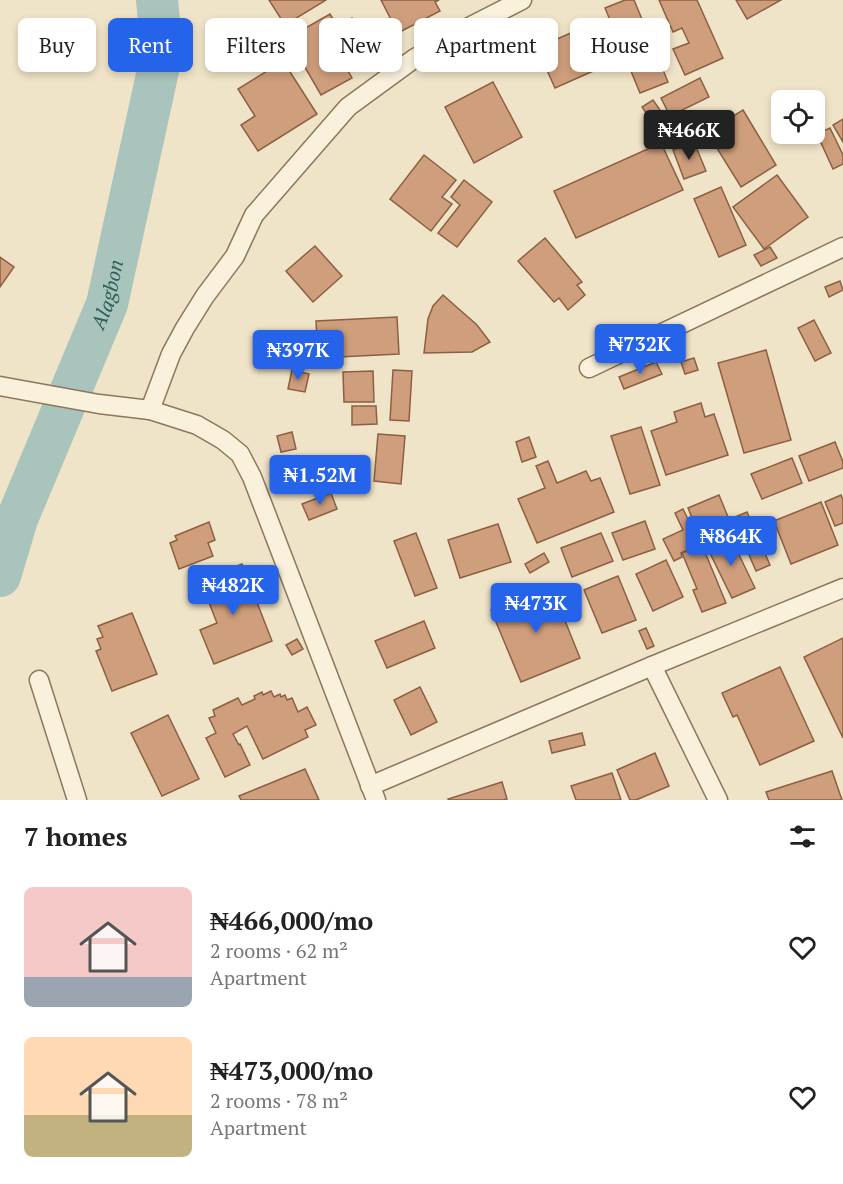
<!DOCTYPE html>
<meta charset="utf-8">
<style>
:root{--surface:#fff;--page:#f6f6f6;--text:#222;--muted:#767676;--accent:#2563eb}
body{margin:0;font-family:"PT Serif",serif;background:var(--page);color:var(--text);height:100vh;display:flex;flex-direction:column;font-size:22px;white-space:nowrap}
*{box-sizing:border-box;margin:0}
p{font-size:20px;color:var(--muted)}
.icon{flex:none;width:33px;height:33px;fill:none;stroke:currentColor;stroke-width:2;stroke-linecap:round;stroke-linejoin:round}
.map{position:relative;height:800px;overflow:hidden}
.details{display:flex;flex-direction:column;background:var(--surface);flex:1}
.details>*{flex:none}
.banner{position:absolute;left:18px;top:18px;width:807px;height:54px;display:flex;gap:12px}
.buttons{position:absolute;left:771px;top:90px;display:grid;gap:12px}
.buttons a{display:grid;place-items:center;width:54px;height:54px;border-radius:9px;background:var(--surface);box-shadow:0 3px 9px #0003;font-size:30px}
.price{position:absolute;translate:-50% -51px;padding:0 14px;border-radius:6px;background:var(--accent);color:#fff;font-size:20px;line-height:39px;filter:drop-shadow(0 2px 3px #0008)}
.price::after{content:'';position:absolute;left:50%;top:36px;width:18px;height:14px;margin-left:-9px;background:inherit;clip-path:polygon(0 0,100% 0,50% 100%)}
.price.active{background:#222;color:#fff}
ul{padding:0;list-style:none}
li{display:flex;align-items:center;gap:18px;height:150px;padding:0 24px}
li span{display:grid;place-items:center;flex:none;width:168px;height:120px;border-radius:9px;color:#555}
li>.icon{margin-inline-start:auto}
span .icon{width:72px;height:72px;fill:#fffc;stroke-width:1}
li b{font-size:26px}
h2{display:flex;justify-content:space-between;align-items:center;height:72px;padding:0 24px;font-size:26px}
.tag{padding:0 21px;border-radius:9px;background:var(--surface);box-shadow:0 3px 9px #0003;font-size:21px;line-height:54px}
.tag.active{background:var(--accent);color:#fff}
.map>svg:first-child{display:block}
.lines{fill:none;stroke-linecap:round;stroke-linejoin:round}
.river{stroke:#a9c4bc;stroke-width:42}
.building{fill:#cf9f7d;stroke:#8d5f41;stroke-width:1.5}
.minor-casing{stroke:#8d765c;stroke-width:21}
.minor{stroke:#faf1dc;stroke-width:18}
.labels{text-anchor:middle;stroke-width:4.5;stroke-linejoin:round;paint-order:stroke}
.water-label{font-size:20px;font-style:italic;fill:#2f5d5a;stroke:#f7eed8}
</style>
<div class="map">
<svg width="843" height="800" viewBox="0 0 843 800">
<rect width="100%" height="100%" fill="#f0e4c8"/>
<g class="lines">
<path class="river" id="s1" d="M0,576l17,-57 90,-215 55,-252 -5,-52"/>
</g>
<g class="building">
<path d="M269,0h57l-41,25z"/>
<path d="M381,0h58l-4,2 5,9 -42,22z"/>
<path d="M625,0h9l34,82 -28,11 -35,-85z"/>
<path d="M659,0h38l26,58 -38,17 -12,-26 16,-6 -7,-15 -9,4z"/>
<path d="M736,0h45l-34,19z"/>
<path d="M330,14l7,12 15,-8 20,35 -26,14 6,11 -31,17 -26,-45 7,-3 -7,-13z"/>
<path d="M591,24l18,40 -54,24 -18,-40z"/>
<path d="M283,61l34,53 -59,37 -17,-26 14,-9 -17,-27z"/>
<path d="M700,78l9,19 -39,19 -9,-18z"/>
<path d="M493,82l29,55 -48,26 -29,-56z"/>
<path d="M653,100l9,13 -11,7 -9,-13z"/>
<path d="M743,110l33,55 -35,22 -34,-55z"/>
<path d="M843,119v23l-10,-17z"/>
<path d="M830,128l13,27v9l-10,5 -16,-35z"/>
<path d="M694,142l12,29 -22,8 -11,-29z"/>
<path d="M661,143l22,47 -107,48 -22,-47z"/>
<path d="M424,155l32,25 -14,17 10,7 -21,27 -41,-32z"/>
<path d="M777,175l31,42 -44,32 -31,-42z"/>
<path d="M464,180l28,22 -35,45 -19,-14 22,-28 -9,-8z"/>
<path d="M721,187l25,58 -27,12 -25,-58z"/>
<path d="M545,238l37,44 -5,3 8,10 -17,15 -9,-12 -5,4 -36,-41z"/>
<path d="M315,246l27,30 -29,26 -27,-31z"/>
<path d="M770,247l7,11 -16,8 -7,-11z"/>
<path d="M0,257l14,10 -14,20z"/>
<path d="M840,281l3,9 -14,7 -4,-10z"/>
<path d="M443,295l34,30 13,17 -18,10 -48,1 4,-34 5,-13z"/>
<path d="M397,317l2,37 -81,4 -2,-37z"/>
<path d="M814,320l17,33 -16,8 -17,-33z"/>
<path d="M766,350l25,90 -47,13 -26,-90z"/>
<path d="M694,358l4,12 -13,4 -4,-12z"/>
<path d="M656,362l6,12 -38,15 -5,-12z"/>
<path d="M292,370l17,4 -4,18 -17,-3z"/>
<path d="M393,370l19,1 -3,50 -19,-1z"/>
<path d="M373,371l1,31h-30l-1,-30z"/>
<path d="M701,403l4,14 9,-3 14,41 -62,20 -15,-44 26,-9 -3,-10z"/>
<path d="M352,406h24l1,18 -25,1z"/>
<path d="M641,427l19,58 -30,9 -19,-58z"/>
<path d="M292,432l4,17 -15,3 -4,-16z"/>
<path d="M378,434l27,2 -4,48 -27,-3z"/>
<path d="M529,437l7,20 -14,5 -6,-20z"/>
<path d="M835,442l8,20v6l-34,13 -10,-25z"/>
<path d="M792,458l10,25 -40,16 -11,-25z"/>
<path d="M548,461l9,22 29,-12 5,10 9,-3 14,34 -77,31 -19,-44 27,-11 -9,-22z"/>
<path d="M331,493l6,16 -28,11 -7,-16z"/>
<path d="M719,495l14,34 -31,13 -14,-34z"/>
<path d="M841,495l2,5v23l-8,3 -10,-24z"/>
<path d="M821,502l17,43 -47,19 -17,-43z"/>
<path d="M683,509l17,35 -19,9 1,4 -8,4 -11,-22 20,-9 -8,-17z"/>
<path d="M747,512l23,53 -14,6 -23,-53z"/>
<path d="M645,521l10,28 -32,11 -11,-27z"/>
<path d="M209,522l6,18 -7,3 5,13 -34,13 -9,-26 7,-3 -2,-4z"/>
<path d="M498,524l13,38 -51,16 -12,-38z"/>
<path d="M416,533l21,55 -22,8 -21,-55z"/>
<path d="M601,533l12,28 -41,16 -11,-29z"/>
<path d="M730,536l25,52 -23,10 -25,-51z"/>
<path d="M702,545l24,58 -24,9 -9,-22 4,-1 -15,-36z"/>
<path d="M544,553l5,9 -19,11 -5,-9z"/>
<path d="M666,560l17,37 -30,14 -17,-37z"/>
<path d="M242,564l30,77 -58,23 -14,-34 17,-7 -17,-43z"/>
<path d="M618,576l18,44 -34,13 -18,-43z"/>
<path d="M551,586l29,72 -59,24 -30,-72z"/>
<path d="M132,613l25,61 -45,17 -16,-40 5,-2 -4,-10 6,-2 -5,-11z"/>
<path d="M424,621l11,27 -48,20 -12,-27z"/>
<path d="M646,628l8,18 -7,3 -8,-18z"/>
<path d="M843,638v100l-39,-81z"/>
<path d="M297,639l6,10 -11,6 -6,-10z"/>
<path d="M780,667l34,74 -54,24 -23,-50 -4,2 -11,-24z"/>
<path d="M420,687l17,35 -26,13 -17,-35z"/>
<path d="M271,691l3,6 6,-3 1,3 4,-2 2,5 5,-2 6,14 9,-5 9,18 -11,5 3,7 -45,22 -16,-33 -14,8 6,11 1,-1 10,21 -25,12 -19,-39 10,-5 -7,-15 6,-2 -2,-6 25,-12 4,7 13,-6 -1,-3 8,-4 1,3z"/>
<path d="M168,715l31,64 -37,17 -31,-63z"/>
<path d="M582,733l3,12 -33,8 -3,-12z"/>
<path d="M655,753l14,33 -33,14h-6l-13,-30z"/>
<path d="M305,769l14,31h-78l-2,-4z"/>
<path d="M832,771l10,29h-73l-3,-8z"/>
<path d="M612,773l9,27h-45l-5,-14z"/>
<path d="M502,782l5,17 -4,1h-54l-1,-1z"/>
</g>
<g class="lines">
<g class="minor-casing">
<g id="minor">
<path d="M589,368l254,-121"/>
<path d="M0,386l99,18 51,6 47,15 26,15 17,14 12,23 124,323"/>
<path d="M150,410l21,-56 14,-26 20,-32 30,-40 19,-41 94,-108 67,-49 52,-30 55,-28"/>
<path d="M652,666l66,134"/>
<path d="M39,680l38,120"/>
<path d="M370,786l282,-120 191,-78"/>
</g>
</g>
<use href="#minor" class="minor"/>
</g>
<g class="labels">
<g class="water-label">
<text dy="7" stroke="none"><textPath href="#s1" startOffset="302">Alagbon</textPath></text>
</g>
</g>
</svg>
<div class="buttons">
<a><svg class="icon" aria-label="locate" viewBox="0 0 24 24"><circle cx="12" cy="12" r="6"/><path d="M12 2v4M12 18v4M2 12h4M18 12h4"/></svg></a>
</div>
<b class="price active" style="left:689px;top:161px">₦466K</b>
<b class="price" style="left:640px;top:375px">₦732K</b>
<b class="price" style="left:298px;top:381px">₦397K</b>
<b class="price" style="left:320px;top:506px">₦1.52M</b>
<b class="price" style="left:731px;top:567px">₦864K</b>
<b class="price" style="left:233px;top:616px">₦482K</b>
<b class="price" style="left:536px;top:634px">₦473K</b>
<div class="banner">
<a class="tag">Buy</a>
<a class="tag active">Rent</a>
<a class="tag">Filters</a>
<a class="tag">New</a>
<a class="tag">Apartment</a>
<a class="tag">House</a>
</div>
</div>
<section class="details">
<h2>7 homes<svg class="icon" aria-label="filters" viewBox="0 0 24 24"><path d="M4 7h16M4 17h16"/><circle cx="9" cy="7" r="2"/><circle cx="15" cy="17" r="2"/></svg></h2>
<ul>
<li><span style="background:linear-gradient(#f6c9c9 75%,#9aa5b1 0)"><svg class="icon" aria-label="home" viewBox="0 0 24 24"><path d="M3 11l9-7 9 7M6 9v11h12V9"/></svg></span><div><b>₦466,000/mo</b><p>2 rooms · 62 m²</p><p>Apartment</p></div><svg class="icon" aria-label="heart" viewBox="0 0 24 24"><path d="M12 20l-8-8c-3-5 5-10 8-4 3-6 11-1 8 4z"/></svg></li>
<li><span style="background:linear-gradient(#ffd9b3 65%,#c2b280 0)"><svg class="icon" aria-label="home" viewBox="0 0 24 24"><path d="M3 11l9-7 9 7M6 9v11h12V9"/></svg></span><div><b>₦473,000/mo</b><p>2 rooms · 78 m²</p><p>Apartment</p></div><svg class="icon" aria-label="heart" viewBox="0 0 24 24"><path d="M12 20l-8-8c-3-5 5-10 8-4 3-6 11-1 8 4z"/></svg></li>
</ul>
</section>
